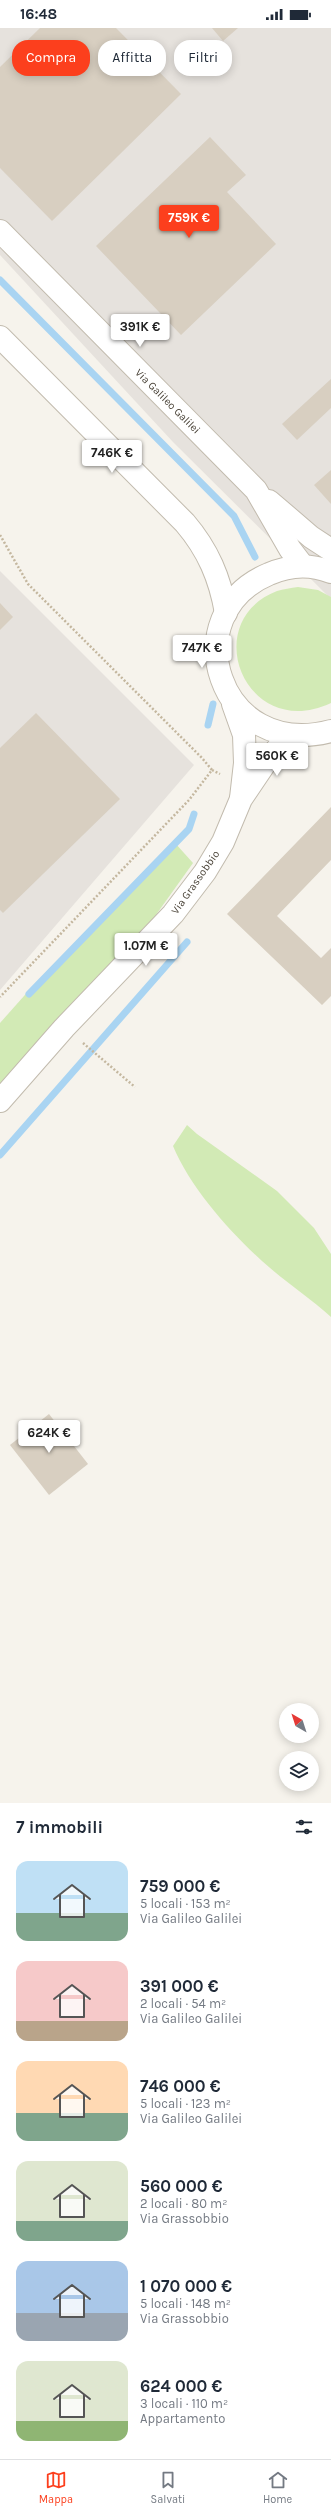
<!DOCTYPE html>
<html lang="it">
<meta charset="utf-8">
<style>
:root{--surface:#fff;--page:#f2f2f3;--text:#1f2937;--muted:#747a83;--line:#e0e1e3;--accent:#fc3f1d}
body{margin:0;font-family:Karla,sans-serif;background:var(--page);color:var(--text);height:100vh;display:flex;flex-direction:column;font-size:15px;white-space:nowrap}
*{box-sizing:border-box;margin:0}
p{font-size:13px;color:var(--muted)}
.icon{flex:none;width:22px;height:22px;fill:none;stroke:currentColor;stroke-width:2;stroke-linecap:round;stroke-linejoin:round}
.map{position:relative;height:1775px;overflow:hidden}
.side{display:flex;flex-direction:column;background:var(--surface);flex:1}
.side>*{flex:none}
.guide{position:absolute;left:12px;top:12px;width:307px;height:36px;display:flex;gap:8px}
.needle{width:26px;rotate:321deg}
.tools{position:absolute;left:279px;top:1675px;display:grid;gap:8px}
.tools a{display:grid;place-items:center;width:40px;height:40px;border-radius:50%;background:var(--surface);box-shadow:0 2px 10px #0003;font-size:20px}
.price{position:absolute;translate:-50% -34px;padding:0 9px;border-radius:4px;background:#fff;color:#222;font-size:13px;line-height:26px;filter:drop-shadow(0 1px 2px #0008)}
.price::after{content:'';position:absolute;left:50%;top:24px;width:12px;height:9px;margin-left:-6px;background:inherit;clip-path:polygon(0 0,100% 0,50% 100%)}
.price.selected{background:var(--accent);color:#fff}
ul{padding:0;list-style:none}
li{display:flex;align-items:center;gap:12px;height:100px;padding:0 16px}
li span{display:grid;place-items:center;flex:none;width:112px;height:80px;border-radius:12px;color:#555}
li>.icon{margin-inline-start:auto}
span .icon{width:48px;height:48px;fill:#fffc;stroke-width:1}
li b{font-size:17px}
h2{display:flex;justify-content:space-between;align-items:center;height:48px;padding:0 16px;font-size:17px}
.pill{padding:0 14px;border-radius:16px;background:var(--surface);box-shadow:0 2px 10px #0003;font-size:14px;line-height:36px}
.pill.selected{background:var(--accent);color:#fff}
.status{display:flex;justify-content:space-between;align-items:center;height:28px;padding:0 20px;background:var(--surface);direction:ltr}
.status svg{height:11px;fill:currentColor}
.tab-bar{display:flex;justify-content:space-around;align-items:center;height:56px;border-top:1px solid var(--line);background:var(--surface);font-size:11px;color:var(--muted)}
.tab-bar a{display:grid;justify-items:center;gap:2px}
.tab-bar .selected{color:var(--accent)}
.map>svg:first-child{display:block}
.industrial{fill:#e6e2dd}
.green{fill:#d2eab5}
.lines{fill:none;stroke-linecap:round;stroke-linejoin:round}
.stream{stroke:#a9d4f2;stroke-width:7}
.building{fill:#d8cfc1}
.minor-casing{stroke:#c2bbae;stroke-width:24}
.path{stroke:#c4b79f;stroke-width:2.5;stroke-dasharray:2 2;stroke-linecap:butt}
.minor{stroke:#fff;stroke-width:22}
.labels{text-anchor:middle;stroke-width:3;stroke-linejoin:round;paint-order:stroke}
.street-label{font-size:11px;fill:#4b4439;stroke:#fff}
</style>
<div class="status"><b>16:48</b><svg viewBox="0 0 49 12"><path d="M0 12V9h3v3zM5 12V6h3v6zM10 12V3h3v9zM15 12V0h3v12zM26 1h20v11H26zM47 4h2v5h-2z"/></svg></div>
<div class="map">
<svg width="331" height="1775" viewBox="0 0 331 1775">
<rect width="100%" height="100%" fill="#f6f3ec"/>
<g class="industrial">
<path d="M0,0h331v571l-158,-157 -173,-187z"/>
<path d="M0,543l194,194 -194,225z"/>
</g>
<g class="green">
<path d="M298,559l20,3 13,7v106c-85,40 -134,-81 -54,-112 6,-2 14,-3 21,-4z"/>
<path d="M175,815l18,20 -50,70 -143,156v-66l32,-36z"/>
<path d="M187,1097l10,9 80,57 37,37 17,26v63c-22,-20 -47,-36 -69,-56 -33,-30 -72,-74 -89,-115z"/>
</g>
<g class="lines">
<g class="stream">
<path d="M0,252l234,236 21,41"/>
<path d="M208,697l5,-21"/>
<path d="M29,966l160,-165 5,-15"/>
<path d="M0,1127l187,-213"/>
</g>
</g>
<g class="building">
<path d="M40,0h76l65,66 -129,127 -52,-53v-101z"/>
<path d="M212,0h26l-15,13z"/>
<path d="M210,109l36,38 -19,17 49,52 -95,91 -85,-89z"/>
<path d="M331,351v29l-34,32 -15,-16z"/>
<path d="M331,442v34l-17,-19z"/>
<path d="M0,575l13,14 -13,13z"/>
<path d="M36,685l84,86 -117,114 -3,-3v-162z"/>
<path d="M331,779v53l-54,56 44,42 10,-10v48l-9,9 -95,-91z"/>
<path d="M49,1386l39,50 -39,31 -39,-50z"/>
</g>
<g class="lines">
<g class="minor-casing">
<g id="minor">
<path d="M0,203l256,259 34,59 13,17"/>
<path d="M0,309l185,186c23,27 35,55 41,90"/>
<path d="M269,473l42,36 20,13"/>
<path d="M331,544c-20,-8 -42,-7 -62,2 -96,40 -51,187 62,157"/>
<path d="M233,676l11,31 1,28 -4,35"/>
<path d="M0,1073l64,-73 109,-114 32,-42 18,-30 18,-43 27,-40 21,-23"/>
</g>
</g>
<g class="path">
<path d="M0,507l28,49 174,174 10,12 -23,30 -189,197"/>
<path d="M212,742l8,4"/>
<path d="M83,1015l52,44"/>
</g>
<use href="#minor" class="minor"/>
</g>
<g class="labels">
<g class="street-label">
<text transform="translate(168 373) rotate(45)" y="4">Via Galileo Galilei</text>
<text transform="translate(195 854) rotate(-55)" y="4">Via Grassobbio</text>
</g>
</g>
</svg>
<div class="tools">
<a><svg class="needle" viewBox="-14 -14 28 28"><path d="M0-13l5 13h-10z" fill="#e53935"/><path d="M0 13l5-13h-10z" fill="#747a83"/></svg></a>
<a><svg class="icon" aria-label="layers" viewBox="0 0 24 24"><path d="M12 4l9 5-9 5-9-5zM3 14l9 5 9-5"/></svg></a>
</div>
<b class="price selected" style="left:189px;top:211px">759K €</b>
<b class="price" style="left:140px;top:320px">391K €</b>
<b class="price" style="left:112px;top:446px">746K €</b>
<b class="price" style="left:202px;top:641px">747K €</b>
<b class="price" style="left:277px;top:749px">560K €</b>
<b class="price" style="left:146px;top:939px">1.07M €</b>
<b class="price" style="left:49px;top:1426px">624K €</b>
<div class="guide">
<a class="pill selected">Compra</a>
<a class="pill">Affitta</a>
<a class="pill">Filtri</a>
</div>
</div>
<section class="side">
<h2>7 immobili<svg class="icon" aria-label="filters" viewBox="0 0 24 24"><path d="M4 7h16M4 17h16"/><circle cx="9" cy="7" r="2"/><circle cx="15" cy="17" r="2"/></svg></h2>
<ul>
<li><span style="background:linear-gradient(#bfe0f5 65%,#7fa58c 0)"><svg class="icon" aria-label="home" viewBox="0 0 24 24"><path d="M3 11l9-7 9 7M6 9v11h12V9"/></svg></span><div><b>759 000 €</b><p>5 locali · 153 m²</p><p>Via Galileo Galilei</p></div></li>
<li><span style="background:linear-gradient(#f6c9c9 75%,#b9a48a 0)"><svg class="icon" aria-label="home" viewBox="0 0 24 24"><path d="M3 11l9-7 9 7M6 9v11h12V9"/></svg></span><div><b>391 000 €</b><p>2 locali · 54 m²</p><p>Via Galileo Galilei</p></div></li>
<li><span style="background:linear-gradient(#ffd9b3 65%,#7fa58c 0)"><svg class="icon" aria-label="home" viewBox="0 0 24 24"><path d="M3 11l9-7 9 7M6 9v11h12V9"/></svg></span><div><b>746 000 €</b><p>5 locali · 123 m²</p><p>Via Galileo Galilei</p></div></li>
<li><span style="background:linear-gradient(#dfe7d0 75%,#7fa58c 0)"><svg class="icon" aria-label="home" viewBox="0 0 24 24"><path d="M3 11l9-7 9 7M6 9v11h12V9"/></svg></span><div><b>560 000 €</b><p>2 locali · 80 m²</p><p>Via Grassobbio</p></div></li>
<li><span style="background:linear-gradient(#a9c7e8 65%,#9aa5b1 0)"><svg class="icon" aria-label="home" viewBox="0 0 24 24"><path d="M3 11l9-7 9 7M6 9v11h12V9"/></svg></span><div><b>1 070 000 €</b><p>5 locali · 148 m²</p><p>Via Grassobbio</p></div></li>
<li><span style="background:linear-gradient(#dfe7d0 75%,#8fb573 0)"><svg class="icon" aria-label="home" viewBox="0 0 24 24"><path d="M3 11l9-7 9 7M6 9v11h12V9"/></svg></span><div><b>624 000 €</b><p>3 locali · 110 m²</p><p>Appartamento</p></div></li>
</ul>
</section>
<nav class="tab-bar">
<a class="selected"><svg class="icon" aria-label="map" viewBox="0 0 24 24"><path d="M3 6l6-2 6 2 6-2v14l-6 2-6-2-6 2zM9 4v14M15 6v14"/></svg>Mappa</a>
<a><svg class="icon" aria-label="saved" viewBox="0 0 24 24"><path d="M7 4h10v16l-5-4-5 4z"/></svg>Salvati</a>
<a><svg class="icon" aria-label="home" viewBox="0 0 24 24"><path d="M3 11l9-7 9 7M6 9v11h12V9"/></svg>Home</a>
</nav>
